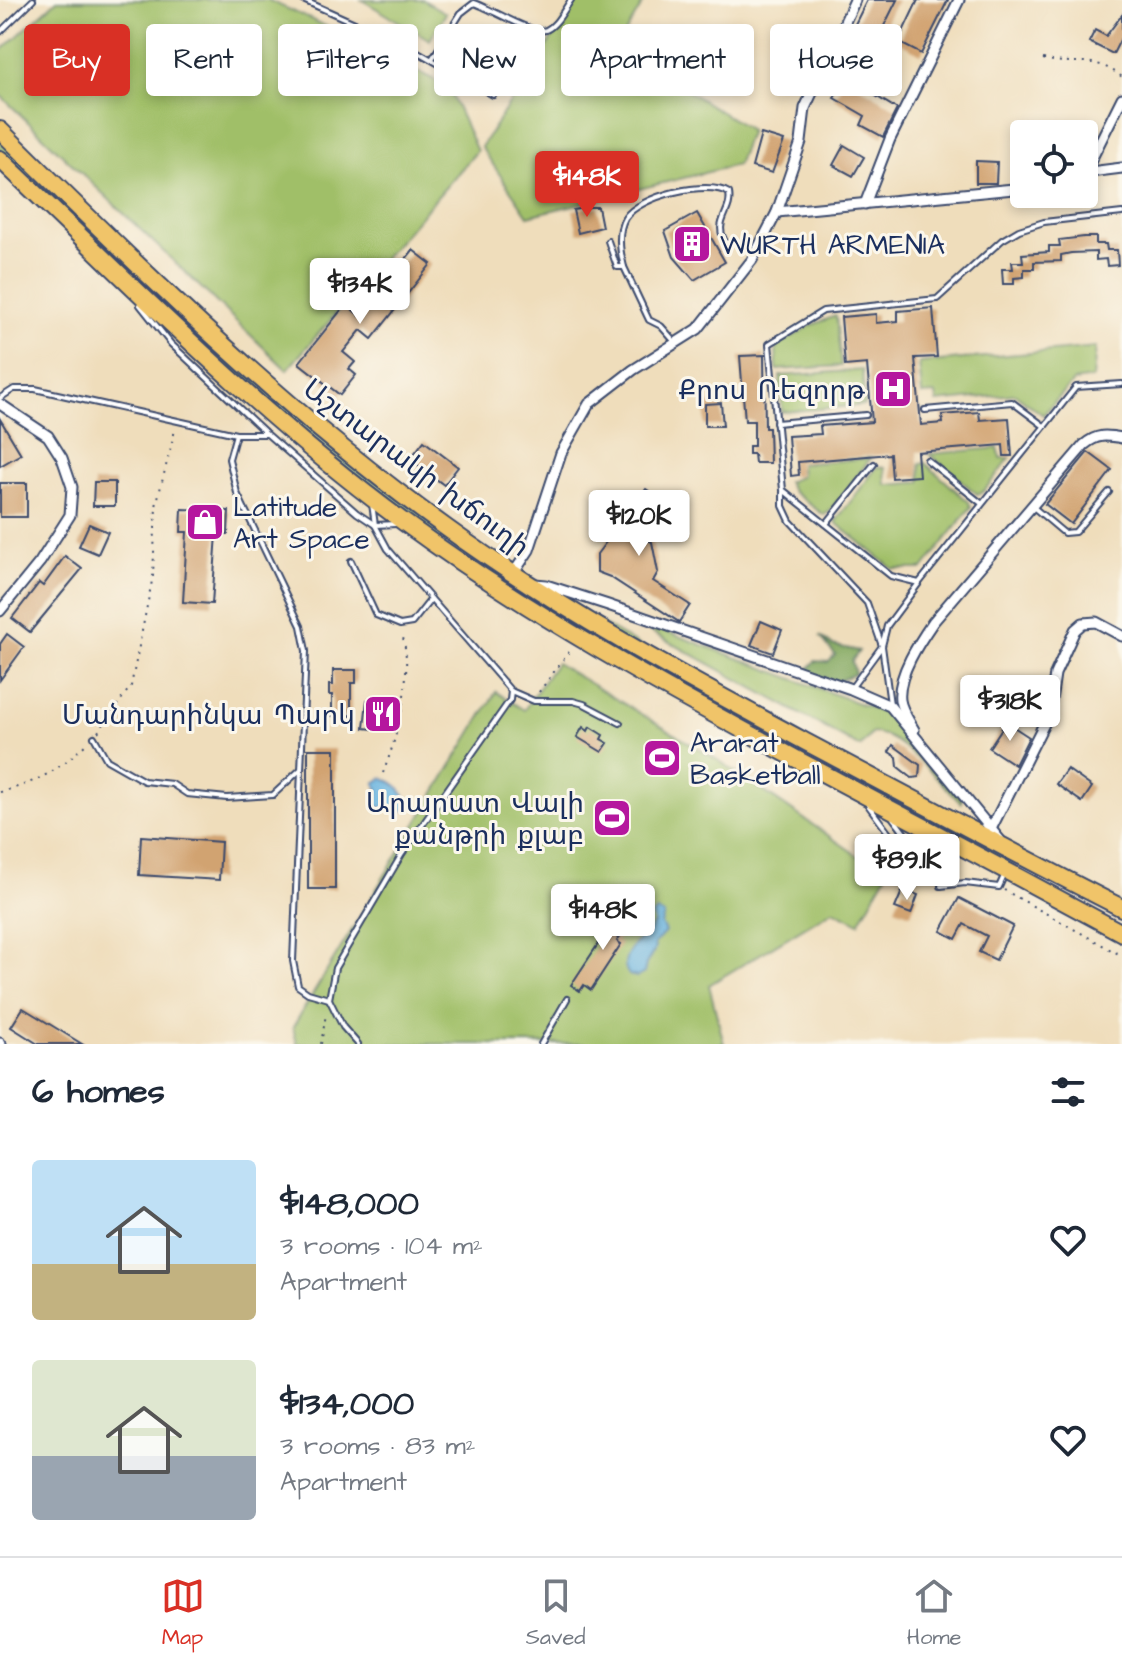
<!DOCTYPE html>
<meta charset="utf-8">
<style>
:root{--surface:#fff;--page:#f6f6f7;--text:#1f2937;--muted:#747a83;--line:#e0e1e3;--accent:#d93025}
body{margin:0;font-family:"Architects Daughter","Noto Sans Armenian",sans-serif;background:var(--page);color:var(--text);height:100vh;display:flex;flex-direction:column;font-size:30px;white-space:nowrap}
*{box-sizing:border-box;margin:0}
p{font-size:26px;color:var(--muted)}
.icon{flex:none;width:44px;height:44px;fill:none;stroke:currentColor;stroke-width:2;stroke-linecap:round;stroke-linejoin:round}
.map{position:relative;height:1044px;overflow:hidden}
.sheet{display:flex;flex-direction:column;background:var(--surface);flex:1}
.sheet>*{flex:none}
.guide{position:absolute;left:24px;top:24px;width:1074px;height:72px;display:flex;gap:16px}
.tools{position:absolute;left:1010px;top:120px;display:grid;gap:16px}
.tools a{display:grid;place-items:center;width:88px;height:88px;border-radius:8px;background:var(--surface);box-shadow:0 4px 12px #0003;font-size:40px}
.price{position:absolute;translate:-50% -68px;padding:0 18px;border-radius:8px;background:#fff;color:#222;font-size:26px;line-height:52px;filter:drop-shadow(0 2px 4px #0008)}
.price::after{content:'';position:absolute;left:50%;top:48px;width:24px;height:18px;margin-left:-12px;background:inherit;clip-path:polygon(0 0,100% 0,50% 100%)}
.price.selected{background:var(--accent);color:#fff}
ul{padding:0;list-style:none}
li{display:flex;align-items:center;gap:24px;height:200px;padding:0 32px}
li span{display:grid;place-items:center;flex:none;width:224px;height:160px;border-radius:8px;color:#555}
li>.icon{margin-inline-start:auto}
span .icon{width:96px;height:96px;fill:#fffc;stroke-width:1}
li b{font-size:34px}
h2{display:flex;justify-content:space-between;align-items:center;height:96px;padding:0 32px;font-size:34px}
.tag{padding:0 28px;border-radius:8px;background:var(--surface);box-shadow:0 4px 12px #0003;font-size:28px;line-height:72px}
.tag.selected{background:var(--accent);color:#fff}
.dock{display:flex;justify-content:space-around;align-items:center;height:112px;border-top:2px solid var(--line);background:var(--surface);font-size:22px;color:var(--muted)}
.dock a{display:grid;justify-items:center;gap:4px}
.dock .selected{color:var(--accent)}
.map>svg:first-child{display:block}
.green{fill:#a0bf67;stroke:#5e7762;stroke-width:2}
.forest{fill:#80a65c;stroke:#4e6a5d;stroke-width:2}
.water{fill:#66b2df;stroke:#40709e;stroke-width:2}
.building{fill:#d1a371}
.lines{fill:none;stroke-linecap:round;stroke-linejoin:round}
.lane-casing{stroke:#3b496c;stroke-width:8}
.street-casing{stroke:#3b496c;stroke-width:13}
.highway-casing{stroke:#3b496c;stroke-width:20}
.path{stroke:#3b496c;stroke-width:2;stroke-dasharray:2 6;stroke-linecap:butt}
.lane{stroke:#fff;stroke-width:4}
.street{stroke:#fff;stroke-width:9}
.highway{stroke:#f0c469;stroke-width:16}
.labels{text-anchor:middle;stroke-width:6;stroke-linejoin:round;paint-order:stroke}
.poi-label{font-size:28px;fill:#1b2f5e;stroke:#fbf7ec;text-anchor:start}
.street-label{font-size:28px;fill:#1b2f5e;stroke:#fbf7ec}
</style>
<div class="map">
<svg width="1122" height="1044" viewBox="0 0 1122 1044">
<rect width="100%" height="100%" fill="#fbf7ec"/>
<filter id="ink" filterUnits="userSpaceOnUse"><feTurbulence type="fractalNoise" baseFrequency=".0125" numOctaves="2"/><feDisplacementMap in="SourceGraphic" scale="16" xChannelSelector="R" yChannelSelector="G"/><feConvolveMatrix kernelMatrix="1 2 1 2 8 2 1 2 1" color-interpolation-filters="sRGB"/></filter>
<filter id="wash" filterUnits="userSpaceOnUse"><feTurbulence type="fractalNoise" baseFrequency=".006" numOctaves="4" result="noise"/><feDisplacementMap in="SourceGraphic" scale="32" xChannelSelector="R" yChannelSelector="G"/><feGaussianBlur stdDeviation="1.8" result="paint"/><feColorMatrix in="noise" values="0 0 0 0 0 0 0 0 0 0 0 0 0 0 0 0 0 1.4 0 .05"/><feComposite in="paint" operator="in"/></filter>
<g filter="url(#wash)">
<rect width="100%" height="100%" fill="#efddbb"/>
<g class="green">
<path d="M57,0h211l104,47 28,20 17,4 31,16 29,64 -190,219 -287,-275v-43z"/>
<path d="M362,0h61l23,13 -16,27z"/>
<path d="M577,0h68l-28,47 133,83 -13,35 -209,51 -47,-69z"/>
<path d="M0,138l151,147 -5,5 -146,-141z"/>
<path d="M173,306l275,230 569,325 -3,6 -368,-197 -139,-84 -122,-85 -90,-74 -127,-115z"/>
<path d="M836,316l5,50 -64,4 -1,-23 36,-22z"/>
<path d="M1096,347l-3,31 -19,3 -31,34 -28,-21 -78,8 -1,-8 -14,1 -3,-32z"/>
<path d="M862,370l3,35 -83,7 -2,-36z"/>
<path d="M998,448l2,10h10l-27,34 -6,2 -48,-40z"/>
<path d="M871,458l-41,53 -6,4 -32,-24 -5,-9 14,-6 -1,-12z"/>
<path d="M925,463l44,39 2,5 -48,62h-30l-58,-47 42,-55h8l1,18h3l32,-3 -1,-18z"/>
<path d="M617,613l265,99 16,13 63,72 1,5 -1,1c-20,-19 -61,-71 -89,-70l-12,14z"/>
<path d="M556,663l165,99 165,113 -27,48 -26,-13 -124,75 15,59h-427l-4,-17 203,-335 28,18z"/>
</g>
<path class="forest" d="M820,636l12,9 27,6 -7,10 3,13 -19,8 -30,-10 9,-11 14,1 6,-7z"/>
<g class="water">
<path d="M383,778c13,5 22,13 24,27l-3,6 -29,-5 3,-16 -3,-7z"/>
<path d="M657,911l7,4 -3,9 4,8 -11,12 1,5 -9,15 -2,9 -7,4 -8,-2c-10,-13 1,-26 11,-37h5l9,-15 -2,-8z"/>
</g>
<g id="blocks">
<g class="building">
<path d="M867,0h30l-24,48 4,2 -12,19 -20,-11 14,-24 -7,-4z"/>
<path d="M918,0h30l-27,54 -23,-12z"/>
<path d="M1122,15v21l-9,18 -24,-12 6,-12 11,6z"/>
<path d="M450,40l49,31 6,-10 11,7 -13,20 -59,-38z"/>
<path d="M846,78l51,31 -14,28 -22,-12 4,-9 -31,-18z"/>
<path d="M761,134l23,7 -12,32 -20,-6z"/>
<path d="M844,145l20,12 -11,19 -20,-11z"/>
<path d="M976,161l21,1 -1,21h-20z"/>
<path d="M590,207h8l4,20 -24,6 -5,-23z"/>
<path d="M697,213l28,49 -31,18 -20,-23 -9,-26z"/>
<path d="M1084,237h12v7h10l1,6h10l1,15 -11,1 -1,-7 -10,1v-8l-25,1 -10,2v6l-27,1v7h-10v8l-10,1v6h-11l-1,-15h11l-1,-7h11l-1,-8 27,-2v-6h11l-1,-6z"/>
<path d="M413,250l18,14 -59,75 -11,-9 -18,22 12,10 -6,7 7,6 -16,20 -41,-32 47,-59 14,12z"/>
<path d="M933,308l4,49 -22,1 6,67 22,-2 -1,-8 37,-3 1,8 29,-2 3,38h-8l-1,-11 -86,7 2,24 -27,2 -2,-24 -92,8 1,13 -8,1 -3,-40 33,-2 -1,-8 52,-4 -5,-58 -22,2 -4,-49 35,-3v9l22,-2v-10z"/>
<path d="M764,355l1,73h4l1,35h-15l-1,-9h-5v-8h5v-25h-9l-5,-65z"/>
<path d="M721,403l2,23h-18v-22z"/>
<path d="M0,419l21,35 -21,12z"/>
<path d="M424,441l34,26 -14,18 -34,-26z"/>
<path d="M1088,452l24,18 -41,54 -26,-20z"/>
<path d="M94,482h21v24h-22z"/>
<rect x="0" y="483" width="27" height="34"/>
<path d="M646,489l19,13 -25,34 12,6 6,30 -5,9 37,24 -11,17 -69,-45 -13,-5v-18z"/>
<path d="M182,509l47,2 -1,23h-11l-5,70 -29,-2 4,-70h-6z"/>
<path d="M89,524l19,8 -10,22 -19,-8z"/>
<path d="M65,556l17,13 -52,63 -18,-14 27,-35 4,3z"/>
<path d="M761,621l21,9 -9,23 -22,-8z"/>
<path d="M7,634l17,13 -24,33v-36z"/>
<path d="M333,670h23v13h-5v33h-19v-21h-3v-10h4z"/>
<path d="M367,700l29,3 -3,28 -29,-3z"/>
<path d="M1006,722l23,15 -14,28 -26,-17z"/>
<path d="M583,727l5,4 2,-4 13,8 -2,4 7,4 -6,9 -25,-15z"/>
<path d="M893,745l27,20 -1,12 -7,1 -14,-11 -1,-10 -8,-5z"/>
<rect x="308" y="749" width="27" height="140"/>
<path d="M1067,769l25,18 -10,15 -26,-18z"/>
<path d="M141,836l80,6 -2,38 -80,-5z"/>
<path d="M903,889l15,6 -7,19 -16,-6z"/>
<path d="M959,898l54,28 -17,34 -17,-8 8,-16 -23,-12 -8,15 -15,-8z"/>
<path d="M624,905l9,6 -4,6 3,1 -15,23 4,3 -30,46 -7,-5 -4,6 -9,-6z"/>
<path d="M23,1008l28,17 31,19h-44l-27,-17z"/>
</g>
</g>
</g>
<g filter="url(#ink)">
<use href="#blocks" fill-opacity="0" stroke="#3b496c" stroke-width="2"/>
<g class="lines">
<g class="lane-casing">
<g id="lane">
<path d="M303,0l108,48 82,47"/>
<path d="M0,32l33,-32"/>
<path d="M432,59l29,-46 13,-10c16,5 59,32 72,27 11,-5 18,-20 25,-30"/>
<path d="M1122,213l-78,9 -25,8 -17,10 -65,59 -114,12 -54,33 14,146 108,86 28,7 157,-196 46,-3"/>
<path d="M608,241l9,26h7l25,53 12,6 14,16"/>
<path d="M624,267c-4,-15 -7,-35 1,-49 14,-22 83,-39 104,-25 4,21 -18,28 -2,52"/>
<path d="M140,305l31,39 96,90 90,79 18,12 21,-1"/>
<path d="M0,398l14,-9h21l201,45h30"/>
<path d="M925,410l87,-8 32,24"/>
<path d="M776,423l90,-8"/>
<path d="M236,434l-7,25 8,34 64,133 5,25 -13,310 5,25 10,7 21,6"/>
<path d="M927,460l54,43"/>
<path d="M783,492v14l7,15 77,82 15,43 -30,41"/>
<path d="M372,504l3,21 13,24 123,142 23,10h39l11,3 36,19"/>
<path d="M1032,506l32,27 11,-1 34,-40"/>
<path d="M826,524l48,-60"/>
<path d="M351,561l25,54 24,10 12,-2 19,-24"/>
<path d="M890,704l-8,-58 5,-20 32,-43"/>
<path d="M94,737l13,23 37,21 28,3 15,10 40,4 46,-3 27,-25"/>
<path d="M868,805l33,45 29,30"/>
<path d="M893,818l31,41 5,19"/>
<path d="M941,886l24,-3 34,4 5,-11"/>
<path d="M358,1044l-15,-17 -14,-28 6,-31 67,-114 108,-154 1,-9"/>
<path d="M541,1044l26,-45"/>
</g>
</g>
<g class="street-casing">
<g id="street">
<path d="M1084,174l38,-76"/>
<path d="M1084,175l6,-3 32,-4"/>
<path d="M865,204l25,-65 69,-139"/>
<path d="M777,212l247,-24"/>
<path d="M0,404l48,32 14,22 10,29 -2,28 -30,47 -40,49"/>
<path d="M513,574l16,-24 32,-97 28,-49 44,-34 65,-41 54,-69 25,-48 24,-70 4,-34 50,-108"/>
<path d="M535,584l11,1 62,20 243,84 39,17 110,134"/>
<path d="M914,730c-5,-9 -13,-21 -14,-30 -3,-25 20,-59 33,-78l151,-177c13,-11 22,-10 38,-7"/>
<path d="M991,829l58,-115 6,-40 20,-44 8,-7 13,-1 26,14"/>
<path d="M0,1043l1,1"/>
</g>
</g>
<g class="highway-casing">
<g id="highway">
<path d="M0,130c142,141 285,282 448,399 112,81 235,147 356,212 106,56 211,113 318,167"/>
<path d="M0,159c131,125 258,256 405,364 124,91 259,165 395,238 107,57 215,114 322,172"/>
</g>
</g>
<g class="path">
<path d="M1043,59c32,8 48,-6 79,18"/>
<path d="M539,692l32,-43"/>
<path d="M98,732l33,-46 22,-110 3,-70 19,-76"/>
<path d="M383,773c15,-37 31,-100 19,-139"/>
<path d="M0,792c39,-10 59,-22 88,-50"/>
<path d="M1004,890l118,66"/>
<path d="M321,1044l5,-30"/>
</g>
<use href="#lane" class="lane"/>
<use href="#street" class="street"/>
<use href="#highway" class="highway"/>
</g>
</g>
<defs>
<g id="building-square" transform="scale(2)"><rect x="-9" y="-9" width="18" height="18" rx="4" fill="#b5179e" stroke="#fbf7ec"/><path d="M-4-6H4V6H1V3H-1V6H-4ZM-2.5-4.3h1.7v1.8h-1.7ZM.8-4.3h1.7v1.8H.8ZM-2.5-1h1.7V.8h-1.7ZM.8-1h1.7V.8H.8Z" fill="#fff"/></g>
<g id="hospital-square" transform="scale(2)"><rect x="-9" y="-9" width="18" height="18" rx="4" fill="#b5179e" stroke="#fbf7ec"/><path d="M-5-5h3v3.5h4V-5h3V5h-3V1.5h-4V5h-3Z" fill="#fff"/></g>
<g id="shop-square" transform="scale(2)"><rect x="-9" y="-9" width="18" height="18" rx="4" fill="#b5179e" stroke="#fbf7ec"/><path d="M-5-2.5h2.3a2.7 3.5 0 0 1 5.4 0H5L5.5 6h-11ZM-1.5-2.5h3a1.5 2.3 0 0 0-3 0Z" fill="#fff"/></g>
<g id="restaurant-square" transform="scale(2)"><rect x="-9" y="-9" width="18" height="18" rx="4" fill="#b5179e" stroke="#fbf7ec"/><path d="M-5-6h1v4h1v-4h1v4h1v-4h1v5L-1.5 .5V6h-2V.5L-5-1ZM5-6V6H3V1.5H1.5Q1.5-4 5-6Z" fill="#fff"/></g>
<g id="stadium-square" transform="scale(2)"><rect x="-9" y="-9" width="18" height="18" rx="4" fill="#b5179e" stroke="#fbf7ec"/><path d="M0-5a6.5 5 0 1 0 0 10a6.5 5 0 1 0 0-10ZM-3.5-1.8h7v3.6h-7Z" fill="#fff"/></g>
</defs>
<g fill-rule="evenodd">
<use href="#building-square" x="692" y="244"/>
<use href="#hospital-square" x="893" y="389"/>
<use href="#shop-square" x="205" y="522"/>
<use href="#restaurant-square" x="383" y="714"/>
<use href="#stadium-square" x="662" y="758"/>
<use href="#stadium-square" x="612" y="818"/>
</g>
<g class="labels">
<g class="poi-label">
<text x="720" y="254">WURTH ARMENIA</text>
<text x="865" y="399" text-anchor="end">Քրոս Ռեզորթ</text>
<text x="233" y="516">Latitude<tspan x="233" dy="32">Art Space</tspan></text>
<text x="355" y="724" text-anchor="end">Մանդարինկա Պարկ</text>
<text x="690" y="752">Ararat<tspan x="690" dy="32">Basketball</tspan></text>
<text x="584" y="812" text-anchor="end">Արարատ Վալի<tspan x="584" dy="32">քանթրի քլաբ</tspan></text>
</g>
<g class="street-label">
<text transform="translate(417 467) rotate(37)" y="10">Աշտարակի խճուղի</text>
</g>
</g>
</svg>
<div class="tools">
<a><svg class="icon" aria-label="locate" viewBox="0 0 24 24"><circle cx="12" cy="12" r="6"/><path d="M12 2v4M12 18v4M2 12h4M18 12h4"/></svg></a>
</div>
<b class="price selected" style="left:587px;top:219px">$148K</b>
<b class="price" style="left:360px;top:326px">$134K</b>
<b class="price" style="left:639px;top:558px">$120K</b>
<b class="price" style="left:1010px;top:743px">$318K</b>
<b class="price" style="left:907px;top:902px">$89.1K</b>
<b class="price" style="left:603px;top:952px">$148K</b>
<div class="guide">
<a class="tag selected">Buy</a>
<a class="tag">Rent</a>
<a class="tag">Filters</a>
<a class="tag">New</a>
<a class="tag">Apartment</a>
<a class="tag">House</a>
</div>
</div>
<section class="sheet">
<h2>6 homes<svg class="icon" aria-label="filters" viewBox="0 0 24 24"><path d="M4 7h16M4 17h16"/><circle cx="9" cy="7" r="2"/><circle cx="15" cy="17" r="2"/></svg></h2>
<ul>
<li><span style="background:linear-gradient(#bfe0f5 65%,#c2b280 0)"><svg class="icon" aria-label="home" viewBox="0 0 24 24"><path d="M3 11l9-7 9 7M6 9v11h12V9"/></svg></span><div><b>$148,000</b><p>3 rooms · 104 m²</p><p>Apartment</p></div><svg class="icon" aria-label="heart" viewBox="0 0 24 24"><path d="M12 20l-8-8c-3-5 5-10 8-4 3-6 11-1 8 4z"/></svg></li>
<li><span style="background:linear-gradient(#dfe7d0 60%,#9aa5b1 0)"><svg class="icon" aria-label="home" viewBox="0 0 24 24"><path d="M3 11l9-7 9 7M6 9v11h12V9"/></svg></span><div><b>$134,000</b><p>3 rooms · 83 m²</p><p>Apartment</p></div><svg class="icon" aria-label="heart" viewBox="0 0 24 24"><path d="M12 20l-8-8c-3-5 5-10 8-4 3-6 11-1 8 4z"/></svg></li>
</ul>
</section>
<nav class="dock">
<a class="selected"><svg class="icon" aria-label="map" viewBox="0 0 24 24"><path d="M3 6l6-2 6 2 6-2v14l-6 2-6-2-6 2zM9 4v14M15 6v14"/></svg>Map</a>
<a><svg class="icon" aria-label="saved" viewBox="0 0 24 24"><path d="M7 4h10v16l-5-4-5 4z"/></svg>Saved</a>
<a><svg class="icon" aria-label="home" viewBox="0 0 24 24"><path d="M3 11l9-7 9 7M6 9v11h12V9"/></svg>Home</a>
</nav>
